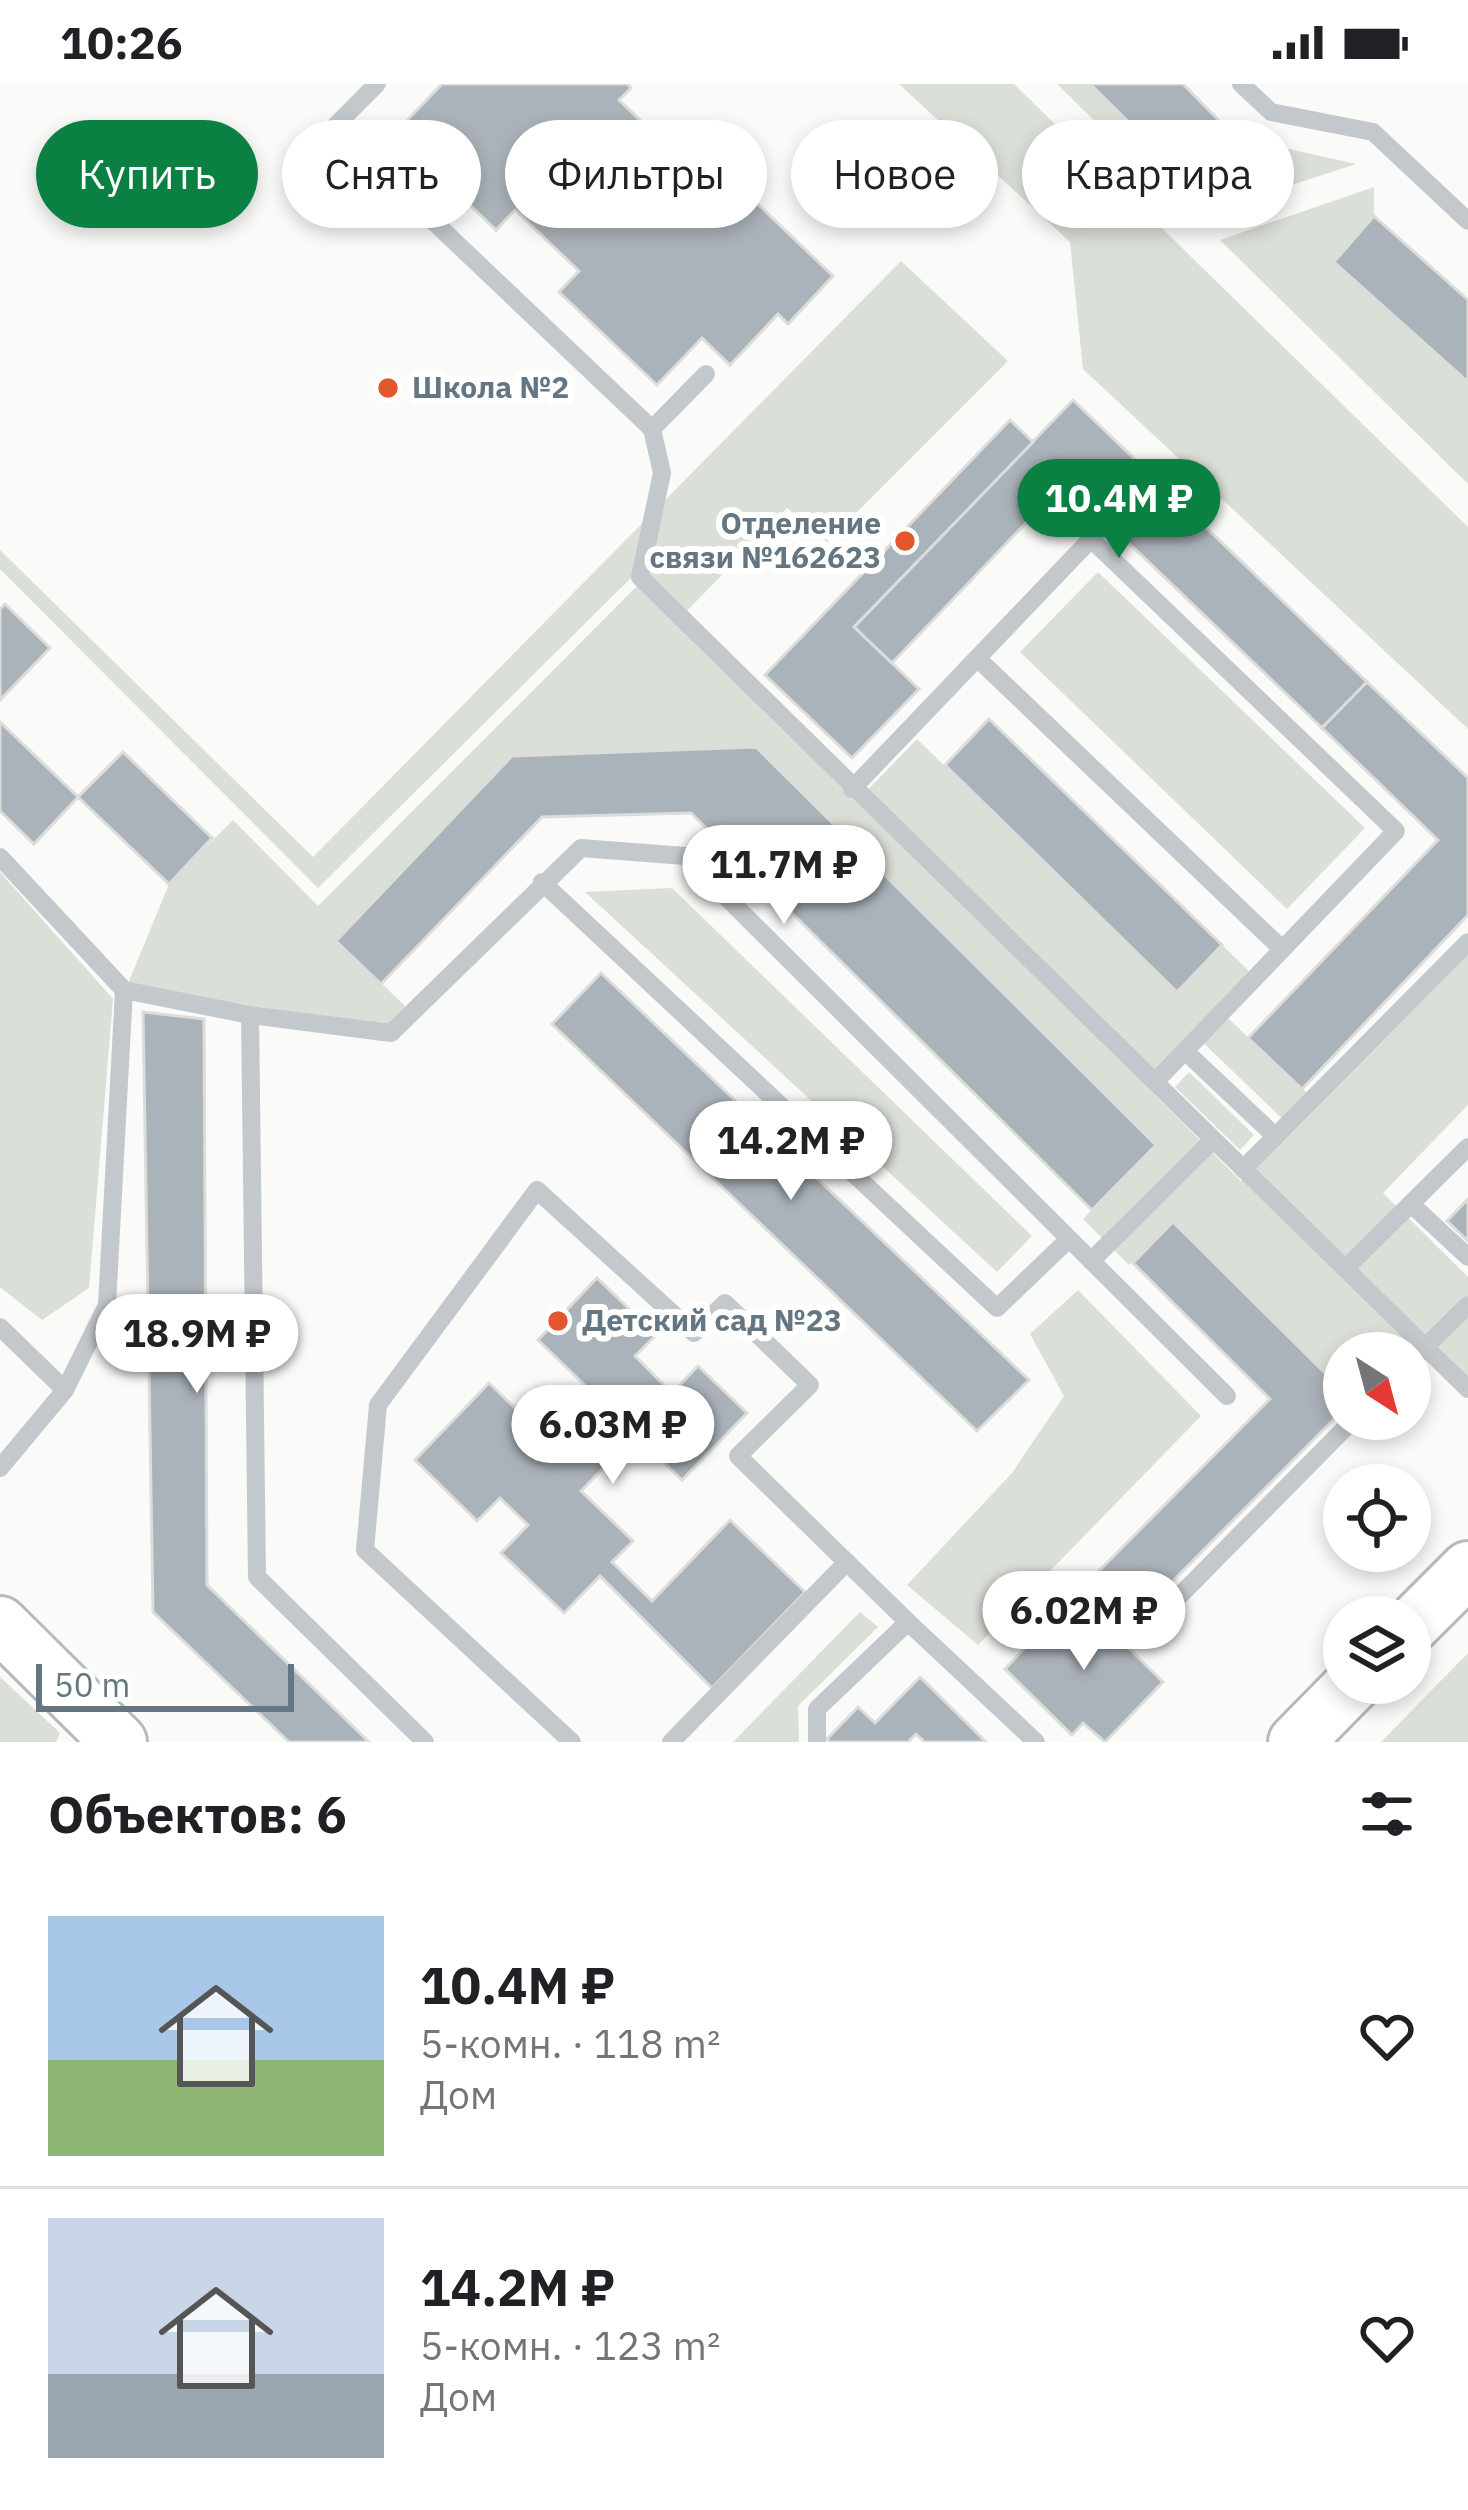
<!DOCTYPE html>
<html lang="ru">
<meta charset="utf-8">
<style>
:root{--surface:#fff;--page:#f6f6f6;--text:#202124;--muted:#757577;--line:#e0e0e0;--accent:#0b8043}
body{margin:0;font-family:"IBM Plex Sans",sans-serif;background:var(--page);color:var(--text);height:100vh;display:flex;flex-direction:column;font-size:45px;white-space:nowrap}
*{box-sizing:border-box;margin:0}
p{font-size:39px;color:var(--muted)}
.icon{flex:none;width:66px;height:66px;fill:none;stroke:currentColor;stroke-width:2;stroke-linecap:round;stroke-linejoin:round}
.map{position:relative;height:1658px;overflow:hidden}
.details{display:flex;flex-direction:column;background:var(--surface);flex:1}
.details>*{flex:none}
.banner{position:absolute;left:36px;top:36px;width:1398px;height:108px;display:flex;gap:24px}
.needle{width:78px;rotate:144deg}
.controls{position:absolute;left:1323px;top:1248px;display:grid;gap:24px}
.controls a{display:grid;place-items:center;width:108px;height:108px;border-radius:50%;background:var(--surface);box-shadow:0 6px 18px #0003;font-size:60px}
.scale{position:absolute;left:36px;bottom:30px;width:258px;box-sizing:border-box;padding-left:12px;border:6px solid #657683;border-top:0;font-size:33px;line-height:42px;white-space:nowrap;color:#657683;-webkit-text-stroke:9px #fff;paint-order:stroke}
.price{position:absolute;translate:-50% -102px;padding:0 27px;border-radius:42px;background:#fff;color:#222;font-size:39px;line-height:78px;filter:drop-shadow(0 3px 6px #0008)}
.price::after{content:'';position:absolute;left:50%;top:72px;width:36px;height:27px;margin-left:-18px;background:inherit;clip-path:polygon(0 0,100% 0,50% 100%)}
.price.selected{background:var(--accent);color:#fff}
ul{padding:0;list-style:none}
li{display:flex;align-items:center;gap:36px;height:300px;padding:0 48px}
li+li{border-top:3px solid var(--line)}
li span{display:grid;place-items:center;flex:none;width:336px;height:240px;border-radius:0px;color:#555}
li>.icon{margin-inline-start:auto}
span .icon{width:144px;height:144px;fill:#fffc;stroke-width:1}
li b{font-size:51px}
h2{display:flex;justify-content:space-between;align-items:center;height:144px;padding:0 48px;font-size:51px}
.chip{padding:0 42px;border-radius:54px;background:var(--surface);box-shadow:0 6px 18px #0003;font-size:42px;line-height:108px}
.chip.selected{background:var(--accent);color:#fff}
.status{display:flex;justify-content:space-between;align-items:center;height:84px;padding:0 60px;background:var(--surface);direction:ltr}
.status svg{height:33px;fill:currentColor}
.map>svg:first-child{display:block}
.green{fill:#dadfd7;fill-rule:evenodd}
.building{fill:#aab3b9;stroke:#dcdcda;stroke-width:3}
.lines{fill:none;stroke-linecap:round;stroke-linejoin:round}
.secondary-casing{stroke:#b3babf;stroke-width:60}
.lane{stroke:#c3c8cc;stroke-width:18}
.secondary{stroke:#fff;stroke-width:54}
.poi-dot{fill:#e4572e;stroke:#fff;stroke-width:4.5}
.labels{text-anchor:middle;stroke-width:12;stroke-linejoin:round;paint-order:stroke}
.poi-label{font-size:30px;font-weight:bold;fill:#657683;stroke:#fff;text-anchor:start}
</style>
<div class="status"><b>10:26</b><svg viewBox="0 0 49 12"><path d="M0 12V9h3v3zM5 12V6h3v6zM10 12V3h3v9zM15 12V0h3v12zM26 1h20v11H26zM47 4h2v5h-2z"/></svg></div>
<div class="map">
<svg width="1468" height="1658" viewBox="0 0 1468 1658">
<rect width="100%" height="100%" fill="#fafaf8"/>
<g class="green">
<path d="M899,0h115l454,443v202l-385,-360 -13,-127z"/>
<path d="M1057,0h33l145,53 121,27 -163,53z"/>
<path d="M1374,103v29l-40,46 134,120v102l-248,-244z"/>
<path d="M901,177l107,100 -181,181 -40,-34 -110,113 180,180 60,-62 259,252 46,-46 28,27 -34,35 102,96 150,-152v154l-85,88 85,84v104l-43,-40 -15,12h-66v39l-170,-169 -45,42 -46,-46 73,-74 -400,-398 -244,9 -175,184 70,68 -18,20 -262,-42 42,-102 64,-64 85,86 321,-322 -4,-10 -317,314 -318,-319v-19l313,307zM1193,949l100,96 -52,52 -97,-97z"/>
<path d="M1098,488l267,256 -78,81 -267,-257z"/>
<path d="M0,788l113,127 -24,289 -47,32 -42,-33z"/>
<path d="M672,804l360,348 -35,36 -412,-380z"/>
<path d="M1189,988l65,63 -14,15 -65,-63z"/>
<path d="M1078,1206l123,126 -223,229 -71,-60 105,-112 52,-77 -34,-62z"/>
<path d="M860,1528l18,15 -80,79 1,36h-66z"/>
<path d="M1468,1569v89h-87z"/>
<path d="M0,1593l60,56 -4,9h-56z"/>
</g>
<g class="building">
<path d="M442,0h185l4,4 -12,12 64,61 14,-15 136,130 -45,48 -10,-10 -48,51 -28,-27 -45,47 -98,-93 20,-21 -64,-61 -19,20 -101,-97z"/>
<path d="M1090,0h93l52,53 -44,46z"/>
<path d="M1374,132l94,84v82l-134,-120z"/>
<path d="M1073,316l294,282 -45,46 -257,-246 -173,181 -38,-36z"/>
<path d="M1010,336l23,22 -179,185 65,62 -67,69 -87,-83z"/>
<path d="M5,520l45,44 -50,52v-91z"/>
<path d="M1367,598l101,96v137l-166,174 -54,-51 190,-198 -116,-112z"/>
<path d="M989,635l233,226 -45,47 -232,-227z"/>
<path d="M0,638l78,75 -44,47 -34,-33z"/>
<path d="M756,663l400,398 -64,65 -401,-397 -149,4 -161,167 -45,-43 176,-185z"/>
<path d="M123,668l89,86 -43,46 -91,-87z"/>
<path d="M601,889l428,407 -52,51 -425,-407z"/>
<path d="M143,928l61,7 3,566 162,157h-80l-136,-130z"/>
<path d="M1468,1115v42l-21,-20z"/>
<path d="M1173,1138l171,170v17l-227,228 -42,-42 195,-196 -137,-136z"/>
<path d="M597,1194l59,57 -21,21 37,37 26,-27 49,47 -65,67 -46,-45 -55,56 52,50 -21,21 40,39 78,-81 75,72 -93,96 -112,-112 -36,37 -63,-60 27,-28 -28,-27 -23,23 -62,-61 74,-77 59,57 45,-47 -55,-53z"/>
<path d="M1075,1511l88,87 -58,60 -22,-19 -11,12 -67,-66z"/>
<path d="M920,1593l66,65h-61l-9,-8 -8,8h-78l-3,-3 31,-32 17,16z"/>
</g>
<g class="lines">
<g class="secondary-casing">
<g id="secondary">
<path d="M0,1540l119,118"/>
<path d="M1410,1543l58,-58"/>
<path d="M1296,1658l58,-59"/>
</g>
</g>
<g class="lane">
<path d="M377,0l-43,43 318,302"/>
<path d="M1241,0l30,28 102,20 95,89"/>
<path d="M706,290l-54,55 10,44 -22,104 828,812"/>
<path d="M977,574l305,291"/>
<path d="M852,705l239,-250 305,292 -241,251"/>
<path d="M0,773l124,133"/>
<path d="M542,798l455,426 72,-69"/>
<path d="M250,931l7,562 168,165"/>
<path d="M1185,967l90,85"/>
<path d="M1243,1085l225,-227"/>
<path d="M1411,1120l57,53"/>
<path d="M1091,1177l122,-121"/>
<path d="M1345,1185l123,-122"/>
<path d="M0,1243l65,63"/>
<path d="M1410,1278l58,-57"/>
<path d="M0,1384l65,-78 42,-85 17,-315 126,25 141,18 190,-185 104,8 542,540"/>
<path d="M908,1538l128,120"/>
<path d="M1141,1551l213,-216"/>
<path d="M572,1658l-207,-192 13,-145 159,-215 157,143 31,-30 85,82 -72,71 170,166 -91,87v33"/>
<path d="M671,1658l176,-180"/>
</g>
<use href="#secondary" class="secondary"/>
</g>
<g class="poi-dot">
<circle cx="388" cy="304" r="12"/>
<circle cx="905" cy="457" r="12"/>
<circle cx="558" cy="1237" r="12"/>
</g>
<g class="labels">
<g class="poi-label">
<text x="412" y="314">Школа №2</text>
<text x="881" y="450" text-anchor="end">Отделение<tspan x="881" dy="34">связи №162623</tspan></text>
<text x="582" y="1247">Детский сад №23</text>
</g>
</g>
</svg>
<div class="controls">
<a><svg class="needle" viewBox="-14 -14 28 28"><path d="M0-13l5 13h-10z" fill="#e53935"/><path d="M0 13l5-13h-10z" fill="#757577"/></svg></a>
<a><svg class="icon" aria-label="locate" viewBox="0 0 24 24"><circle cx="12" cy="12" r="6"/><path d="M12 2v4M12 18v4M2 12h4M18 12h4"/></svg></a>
<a><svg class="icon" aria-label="layers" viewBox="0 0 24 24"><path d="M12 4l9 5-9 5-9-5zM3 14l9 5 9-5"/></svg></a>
</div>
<div class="scale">50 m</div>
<b class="price selected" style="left:1119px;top:477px">10.4M ₽</b>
<b class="price" style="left:784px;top:843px">11.7M ₽</b>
<b class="price" style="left:791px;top:1119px">14.2M ₽</b>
<b class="price" style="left:197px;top:1312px">18.9M ₽</b>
<b class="price" style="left:613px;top:1403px">6.03M ₽</b>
<b class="price" style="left:1084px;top:1589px">6.02M ₽</b>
<div class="banner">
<a class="chip selected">Купить</a>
<a class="chip">Снять</a>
<a class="chip">Фильтры</a>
<a class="chip">Новое</a>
<a class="chip">Квартира</a>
</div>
</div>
<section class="details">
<h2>Объектов: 6<svg class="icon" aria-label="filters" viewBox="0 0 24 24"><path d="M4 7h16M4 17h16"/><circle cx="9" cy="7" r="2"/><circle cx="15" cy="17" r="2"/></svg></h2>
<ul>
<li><span style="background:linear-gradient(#a9c7e8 60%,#8fb573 0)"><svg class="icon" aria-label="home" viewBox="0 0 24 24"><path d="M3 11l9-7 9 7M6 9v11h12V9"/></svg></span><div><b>10.4M ₽</b><p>5-комн. · 118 m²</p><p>Дом</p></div><svg class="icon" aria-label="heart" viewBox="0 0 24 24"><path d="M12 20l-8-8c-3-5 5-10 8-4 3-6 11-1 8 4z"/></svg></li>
<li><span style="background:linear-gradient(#c9d6e8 65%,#9aa5b1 0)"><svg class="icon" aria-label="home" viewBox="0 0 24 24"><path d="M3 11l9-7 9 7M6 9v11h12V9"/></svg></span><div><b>14.2M ₽</b><p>5-комн. · 123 m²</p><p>Дом</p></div><svg class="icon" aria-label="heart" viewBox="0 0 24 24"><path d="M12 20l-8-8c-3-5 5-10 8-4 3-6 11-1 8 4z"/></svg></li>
</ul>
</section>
